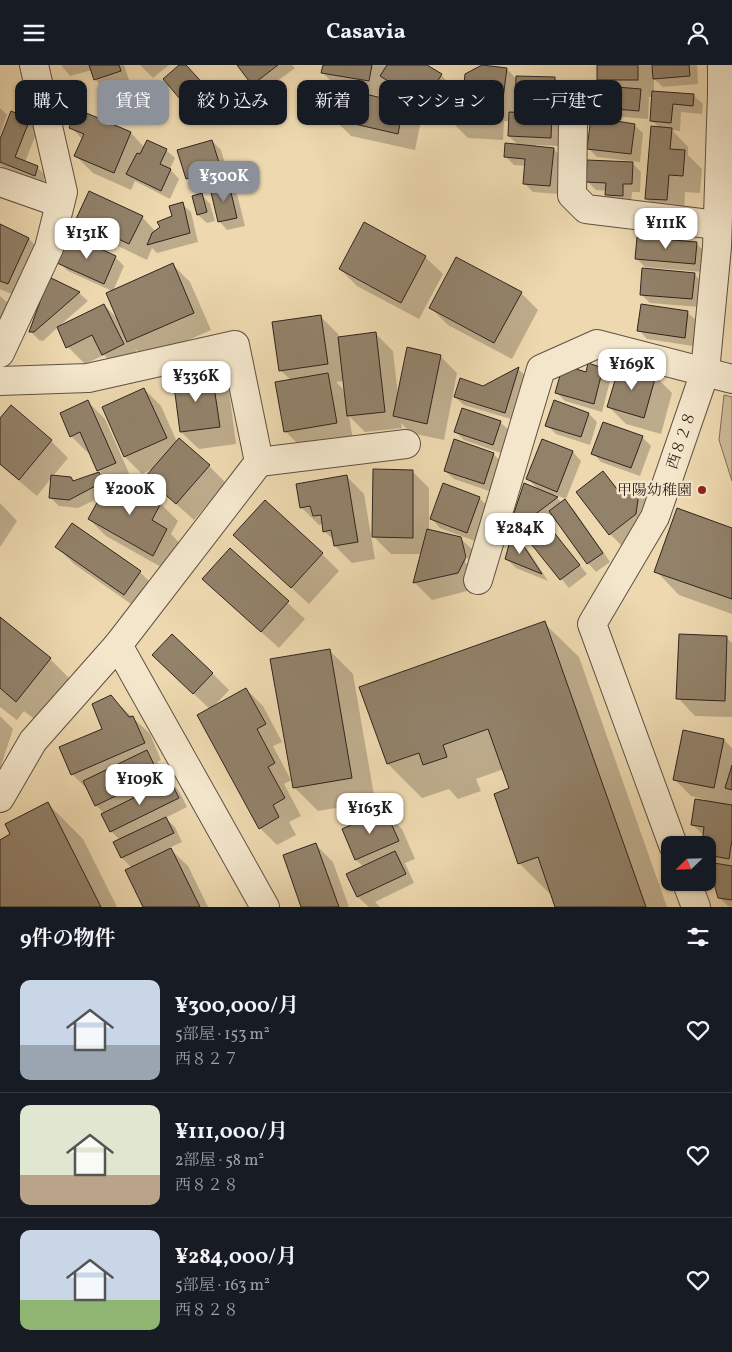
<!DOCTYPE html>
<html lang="ja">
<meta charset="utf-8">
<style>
:root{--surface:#171b24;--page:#20242c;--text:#f1f3f6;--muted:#9ea1a6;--line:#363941;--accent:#8c9099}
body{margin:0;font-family:Vollkorn,"Noto Serif JP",serif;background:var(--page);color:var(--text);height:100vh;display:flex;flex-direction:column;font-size:19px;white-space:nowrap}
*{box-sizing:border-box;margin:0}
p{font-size:16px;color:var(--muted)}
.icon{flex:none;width:28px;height:28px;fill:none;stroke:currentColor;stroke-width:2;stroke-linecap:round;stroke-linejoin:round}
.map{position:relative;height:842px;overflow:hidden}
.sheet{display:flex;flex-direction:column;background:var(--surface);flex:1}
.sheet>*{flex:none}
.banner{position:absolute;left:15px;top:15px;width:702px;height:45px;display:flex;gap:10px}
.needle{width:32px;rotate:247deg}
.controls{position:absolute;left:661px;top:771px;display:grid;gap:10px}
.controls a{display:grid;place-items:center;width:55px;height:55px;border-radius:10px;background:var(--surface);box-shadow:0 1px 4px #0004;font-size:25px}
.price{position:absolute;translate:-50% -42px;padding:0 11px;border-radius:10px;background:#fff;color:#222;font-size:16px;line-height:32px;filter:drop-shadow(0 1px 2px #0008)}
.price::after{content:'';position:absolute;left:50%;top:30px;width:15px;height:11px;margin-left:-8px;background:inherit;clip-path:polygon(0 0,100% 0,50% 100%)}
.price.selected{background:var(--accent);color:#fff}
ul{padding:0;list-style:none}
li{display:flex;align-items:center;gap:15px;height:125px;padding:0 20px}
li+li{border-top:1px solid var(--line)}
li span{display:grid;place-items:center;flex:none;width:140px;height:100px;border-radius:10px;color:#555}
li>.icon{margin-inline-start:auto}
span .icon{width:60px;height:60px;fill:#fffc;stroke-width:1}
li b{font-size:21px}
h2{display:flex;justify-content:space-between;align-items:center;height:60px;padding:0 20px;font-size:21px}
.tag{padding:0 18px;border-radius:10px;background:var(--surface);box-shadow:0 1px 4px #0004;font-size:18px;line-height:45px}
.tag.selected{background:var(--accent);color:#fff}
header{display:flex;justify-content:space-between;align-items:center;height:65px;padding:0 20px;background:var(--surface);font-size:22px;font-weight:700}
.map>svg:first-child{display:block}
.green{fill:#cdb997;stroke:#7e6e5b}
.shadow{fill:#0003;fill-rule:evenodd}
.building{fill:#92826a;stroke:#30241f}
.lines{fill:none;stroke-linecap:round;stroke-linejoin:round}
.minor-casing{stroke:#5f5143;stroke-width:30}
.minor{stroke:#f3e6cb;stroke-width:28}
.poi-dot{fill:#8f2418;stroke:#f3e6cb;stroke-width:2}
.labels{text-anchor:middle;stroke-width:5;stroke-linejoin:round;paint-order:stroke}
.street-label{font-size:15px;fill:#30241f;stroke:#f3e6cb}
.poi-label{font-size:15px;fill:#30241f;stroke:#f3e6cb;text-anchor:end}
</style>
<header><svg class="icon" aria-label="menu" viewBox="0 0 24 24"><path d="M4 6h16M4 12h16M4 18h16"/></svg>Casavia<svg class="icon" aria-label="person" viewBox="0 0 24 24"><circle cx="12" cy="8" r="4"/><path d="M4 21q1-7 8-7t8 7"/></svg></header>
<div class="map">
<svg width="732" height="842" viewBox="0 0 732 842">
<rect width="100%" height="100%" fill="#edd8af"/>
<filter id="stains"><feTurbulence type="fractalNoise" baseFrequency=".004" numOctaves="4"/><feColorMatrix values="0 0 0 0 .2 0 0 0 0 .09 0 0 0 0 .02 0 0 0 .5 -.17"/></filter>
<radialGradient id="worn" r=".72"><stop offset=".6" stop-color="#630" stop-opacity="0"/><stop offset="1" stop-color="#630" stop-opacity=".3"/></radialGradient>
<path class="green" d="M724,330l8,2v84l-13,-41z"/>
<g class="shadow">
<path d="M61,0h63l5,15 -26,8 -8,-9 -3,-9 -22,6z"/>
<path d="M140,0h29l-16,13z"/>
<path d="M181,0h4l29,33 -18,16 -31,-35z"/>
<path d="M238,0h54l3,3 -34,25 -9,-8z"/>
<path d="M324,0h100l17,10 10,10 14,1 42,-17 10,11 38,-2 8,9v27l-14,-1 11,11 -1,22 -23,-1v2l18,2 8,9 -4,36 -25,-2 -9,-9 2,-17 -12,-1 -9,-9 14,-10 -10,-10 1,-15h-6l-1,19 -35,-2 -17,-17 1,-18 -11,16 -42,-26 -11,-11 -2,15 -14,-2 -1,2 33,7 17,17 -6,29 -64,-14 -28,-28 17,-18 -17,-17zM521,43l6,6h-7z"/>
<path d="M598,0h99l1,19 -35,3 -9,-8v13l40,4 9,8 -1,10 -21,-2 -1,19 -8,-1 16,17v8l14,14 -2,24 -15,-1 -1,25 -20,-1 -17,-17 13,-71 -9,-8 2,-23h-6l2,1 -1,21 -47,-4 -9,-8 14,-20 -8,-8z"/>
<path d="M0,43l7,7 -7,20z"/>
<path d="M78,45l53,23 14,15 21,2 9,8 -5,11 9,10 -9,20 -35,-18 -4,9 -38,-17 -17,-17 7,-16 -12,-13z"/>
<path d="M11,48l19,7 8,9 -13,33 12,5 9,9 -3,7 -43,-17v-24z"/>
<path d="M634,60l9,8 -3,29 -43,-5 -9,-9z"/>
<path d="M212,76l9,9 8,27 -34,10 -8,-9z"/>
<path d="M633,99l8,8 -1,20h-8l-1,12h-16l-8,-9v-4l-11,-1 -9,-9z"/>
<path d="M229,120l8,9 8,32 -18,4 -8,-9z"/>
<path d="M202,130l8,9 5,17 -8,2 -9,-8z"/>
<path d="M182,139l9,8 7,30 -41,11 -5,-5 -5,12 -52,-25 -18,-17 65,-1 14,15 17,-15z"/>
<path d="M364,159l61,33 18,17 -24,45 -62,-33 -17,-17z"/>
<path d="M0,161l29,13 17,17 -21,44 -25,-11z"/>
<path d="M696,178l9,9 -2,20 -58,-5 -9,-9z"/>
<path d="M115,192l9,9 -11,25 60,-26 17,17 21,48 -66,29 -10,-11 6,13 -21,10 -16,-16 -19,9 -17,-17 -10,-20 -15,14 -4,-1 -8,-8 18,-53 30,14 9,8 -29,25 45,-21 15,15 -7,-29 -44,-20 -9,-9z"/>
<path d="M694,209l9,9 -3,24 -50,-4 -9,-9z"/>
<path d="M521,228l17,17 -26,49 -64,-34 -17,-17z"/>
<path d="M0,231l11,10 -7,15 -4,-2z"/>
<path d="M642,241l46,7 9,8 -4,25 -46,-7 -8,-9z"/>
<path d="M321,252l17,17 1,4 37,-4 17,17 5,44 42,-39 17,17 -13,67 -33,-7 -10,-10 1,5 -37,4 -16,-16 4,24 -51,8 -17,-17 6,-51 -11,-10zM344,316l2,11 -10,-10z"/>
<path d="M518,304l9,8 -13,43 -50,-15 -9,-8 28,-10z"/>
<path d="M603,304l8,8 -9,35 -37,-11 -9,-9 30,-19z"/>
<path d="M212,309l17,17 7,53 -37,5 -18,-17z"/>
<path d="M655,311l17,17 -11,41 -35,-10 -17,-17z"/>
<path d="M144,324l17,17 16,36 32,24 17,17 -32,37 -48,-43 8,-9 -12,6 -17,-17z"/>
<path d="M88,337l17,17 27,61 -7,3 36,21 17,17 -7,13 12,13 -13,25 -64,-36 -17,-17 14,-23 -25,12 -19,-2 -9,-9 2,-20 -15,19 -37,-31v-45l11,-13 40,34 17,17 -15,18 18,2 4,4 26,-9 -11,-21 -2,1 -17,-17zM106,413l8,9 -5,10 -5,-2 7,-4z"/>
<path d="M589,349l8,8 -7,23 -34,-11 -9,-9z"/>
<path d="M500,357l9,8 -8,23 -37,-13 -8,-8z"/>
<path d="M642,372l9,9 -11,30 -39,-14 -8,-9z"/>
<path d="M543,375l30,12 8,9 -15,38 -13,-5 9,9 3,-2 9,9 36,52 -14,10 -8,-9 -34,-48 -9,7 42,52 -18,14 -43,-52 3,-3 -8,-3 -9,-8 28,-31 -12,-12z"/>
<path d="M493,389l9,8 -10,30 -38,-13 -9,-8z"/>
<path d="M412,406l17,17v42l31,8 18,17 -3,34 -43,11 -17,-17 7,-29h-31l-17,-17zM463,485h2l4,13 -3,1z"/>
<path d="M603,408l19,20 10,-8 8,1 17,18 -30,47 -17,-17 -32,-42z"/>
<path d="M347,412l17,17 11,65 -23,4 -17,-17 -1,-6 -10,-9 -2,-7 -3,1 -18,-18z"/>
<path d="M479,433l9,8 -13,35 -35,-13 -8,-9z"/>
<path d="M0,438l17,18 -17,26z"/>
<path d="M732,465v84l-53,-19 -23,-24z"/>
<path d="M234,470l88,19 17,17 -30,33z"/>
<path d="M519,475l9,10 20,31 -32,-13 -9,-9z"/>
<path d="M57,482l83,25 17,17 -16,22 -67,-47z"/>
<path d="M230,485l75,69 -26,29 -58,-52z"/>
<path d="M0,554l50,40 24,24 -33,41 -17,-13 -7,9 -17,-13z"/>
<path d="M544,558l35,34 88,250h-110l-4,-10 -34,-34 -8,-74 -7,-20 -28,10 5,12 -23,8 -9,-10 -27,9 -34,-34 -27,-76z"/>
<path d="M726,572l6,6v74l-37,-1 -17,-18z"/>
<path d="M329,585l24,24 22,127 -57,10 -24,-24z"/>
<path d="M170,607l42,1 17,17 -16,17 33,-18 17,17 19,36 -9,4 18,34 -7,4 17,32 -12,6 7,13 -19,10 -17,-17 -50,-119z"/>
<path d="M111,632l39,37 11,26 -4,2 7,7 6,12 9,10 8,16 -22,11 10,9 7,15 -13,6 19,18 20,41h-64l-12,-39 -10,-10 -2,-18 -9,-9 -7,-17 -8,-9 -7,-14 -17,-17 32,-45z"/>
<path d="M0,651l13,13 -13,40z"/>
<path d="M684,667l40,8 8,8v159l-4,-1 -9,-9 -7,-33 -4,-4v-15h-5l1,-9 -11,-11 13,-25 -15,-4 -17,-17z"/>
<path d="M48,739l35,35 34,68h-117v-66l12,-6z"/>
<path d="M385,747l17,17 13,30 -10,4 9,20 -39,19 5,5h-11l-11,-10 -10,-22 16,-8 -8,-7 -12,-30z"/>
<path d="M316,780l17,17 16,45h-47z"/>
</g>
<g class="building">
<path d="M89,0h30l2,6 -27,9z"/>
<path d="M179,0h7l21,23 -21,18 -23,-27z"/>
<path d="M237,0h41l-26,20z"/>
<path d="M323,0h49l-3,16 -48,-8z"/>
<path d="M387,0h40l15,9 -18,29 -44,-27z"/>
<path d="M482,0l25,3 -5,38 -15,-2v19l-38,-2 2,-37 13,1 1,-11z"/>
<rect x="597" y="0" width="41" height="15"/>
<path d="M652,0h37l1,11 -37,3z"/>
<path d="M516,11l39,1 -1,28 -39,-1z"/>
<path d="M592,20l49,4 -2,22 -48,-4z"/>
<path d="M339,23l65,15 -6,31 -65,-15 -12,-11z"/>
<path d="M652,26l42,3 -1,12 -20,-2 -2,19 -21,-2z"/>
<path d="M77,44l54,23 -17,41 -40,-17 10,-22 -15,-6z"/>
<path d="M11,46l19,8 -15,38 23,9 -3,10 -35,-14v-23z"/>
<path d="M509,47l43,2 -1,24 -43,-2z"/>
<path d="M591,52l44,7 -4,30 -44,-5z"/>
<path d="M651,61l21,2 -2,21 15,1 -2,26 -14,-1 -2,25 -22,-1z"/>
<path d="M147,75l20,9 -7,15 11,5 -10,22 -35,-17 11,-21 3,1z"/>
<path d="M212,75l9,29 -35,10 -9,-29z"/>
<path d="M505,78l49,5 -4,38 -27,-2 2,-25 -21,-2z"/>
<path d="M587,95l46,2 -1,22h-9v12l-18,-1 1,-12 -20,-1z"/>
<path d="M229,119l8,34 -19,4 -8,-34z"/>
<path d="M89,126l54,25 -14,28 -53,-25z"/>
<path d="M202,128l5,19 -10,3 -5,-19z"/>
<path d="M183,137l7,31 -43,12 5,-12 8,-6 -3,-5 15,-6 -3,-10z"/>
<path d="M364,157l62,34 -25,47 -62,-34z"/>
<path d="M0,159l29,14 -21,46 -8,-3z"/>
<path d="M70,170l46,21 -12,28 -47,-21z"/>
<path d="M637,172l60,5 -2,22 -60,-5z"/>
<path d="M456,192l66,35 -28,51 -65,-35z"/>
<path d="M173,198l21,50 -67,29 -21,-49z"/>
<path d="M642,203l53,5 -3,26 -52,-4z"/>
<path d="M49,212l31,15 -46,40h-5z"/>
<path d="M104,239l20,40 -22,11 -10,-20 -26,13 -9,-21z"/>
<path d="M641,239l47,7 -3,27 -48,-7z"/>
<path d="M321,250l7,49 -49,7 -7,-49z"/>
<path d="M376,267l9,80 -38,4 -9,-79z"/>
<path d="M407,282l34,8 -14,69 -34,-8z"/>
<path d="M588,298l15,5 -9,36 -39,-11 8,-28 23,7z"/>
<path d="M620,299l36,11 -12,43 -37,-11z"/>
<path d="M519,302l-14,46 -51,-16 6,-19 23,8z"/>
<path d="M212,308l8,54 -40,5 -7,-54z"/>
<path d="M328,308l9,50 -53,9 -9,-50z"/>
<path d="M144,323l23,50 -43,19 -22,-50z"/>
<path d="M88,335l28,63 -19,8 -17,-39 -10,5 -10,-24z"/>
<path d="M554,335l35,13 -8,24 -36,-11z"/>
<path d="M11,340l41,35 -33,40 -19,-16v-46z"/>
<path d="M462,343l39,13 -8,24 -39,-13z"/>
<path d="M603,357l40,14 -12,32 -40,-14z"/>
<path d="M179,373l31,27 -34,39 -31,-27z"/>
<path d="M454,374l40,14 -10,31 -40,-13z"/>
<path d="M542,374l31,12 -16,41 -31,-13z"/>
<path d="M373,404l40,1v68l-41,-1z"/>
<path d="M603,406l17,22 12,-9 8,1 -4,29 -27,21 -33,-43z"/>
<path d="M99,407l4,10 -34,18 -20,-2 2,-23 20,2 2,4z"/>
<path d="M347,410l11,67 -24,4 -3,-16 -8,2 -2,-17 -8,1 -3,-10 -10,2 -4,-24z"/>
<path d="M118,413l43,25 -9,17 15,9 -14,27 -65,-37 15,-27 5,3z"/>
<path d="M443,418l37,14 -13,36 -37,-14z"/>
<path d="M524,418l34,14 -37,28 -10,-3z"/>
<path d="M565,434l38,54 -16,11 -38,-53z"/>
<path d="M265,435l58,53 -32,35 -58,-53z"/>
<path d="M677,443l55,20v71l-78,-27z"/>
<path d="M544,455l36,45 -20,15 -36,-45z"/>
<path d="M72,458l69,48 -17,24 -69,-48z"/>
<path d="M427,464l34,8 5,20 -8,16 -45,10z"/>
<path d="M512,469l7,5 23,35 -37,-15z"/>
<path d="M230,483l59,53 -28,31 -59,-53z"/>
<path d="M0,552l51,41 -35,44 -16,-14z"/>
<path d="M545,556l101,286h-91l-17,-50 -20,7 -24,-70 15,-6 -21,-59 -45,16 4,12 -24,8 -4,-12 -32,11 -28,-77z"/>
<path d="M172,569l41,39 -20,21 -41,-39z"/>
<path d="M679,569l48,2 -2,65 -49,-2z"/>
<path d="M330,584l22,129 -59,10 -23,-129z"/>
<path d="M246,623l20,36 -9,5 18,34 -7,4 17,31 -12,7 6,12 -20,12 -62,-114z"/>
<path d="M111,630l18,22 4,-1 12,27 -74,32 -12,-28 43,-18 -10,-25z"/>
<path d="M683,665l41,9 -10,49 -41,-8z"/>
<path d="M147,685l12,25 -64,31 -12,-25z"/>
<path d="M732,700v25l-7,-2z"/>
<path d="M170,715l9,18 -69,34 -9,-18z"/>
<path d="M695,734l37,6v35l-3,19 -21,-4v-10h-6l2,-18 -13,-2z"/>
<path d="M48,737l53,105h-101v-67l10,-6 -5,-10z"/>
<path d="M385,745l14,31 -44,19 -13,-31z"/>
<path d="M166,752l8,16 -53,25 -8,-16z"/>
<path d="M316,778l23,64h-38l-18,-52z"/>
<path d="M171,783l29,59h-57l-18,-37z"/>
<path d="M395,786l11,23 -49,23 -11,-23z"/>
<path d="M708,797l24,4v34l-14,-2z"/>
</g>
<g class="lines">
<g class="minor-casing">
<g id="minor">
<path d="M573,58l-1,72 14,14 131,16"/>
<path d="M0,117l60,21"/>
<path d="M0,288l49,-105 14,-56 -29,-127"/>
<path d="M0,316l88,-3 147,-33 24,117 -141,183 -85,96 -33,57"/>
<path d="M259,397l147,-18"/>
<path d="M478,515l63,-211 56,-25 135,35"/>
<path d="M118,580l147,262"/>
<path d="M673,780l-81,-221 63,-107 50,-145 12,-125 5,-154v-28"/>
<path d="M687,818l9,24"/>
</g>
</g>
<use href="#minor" class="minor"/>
</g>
<circle class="poi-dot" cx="702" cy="425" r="5"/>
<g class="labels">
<g class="street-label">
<text transform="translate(681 375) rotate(-71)" y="5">西８２８</text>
</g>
<g class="poi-label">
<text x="692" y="430">甲陽幼稚園</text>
</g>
</g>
<rect width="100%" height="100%" filter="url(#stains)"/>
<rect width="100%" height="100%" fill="url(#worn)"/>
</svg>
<div class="controls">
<a><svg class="needle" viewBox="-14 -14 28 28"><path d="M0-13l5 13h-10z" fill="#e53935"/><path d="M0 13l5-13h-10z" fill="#9ea1a6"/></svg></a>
</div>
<b class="price selected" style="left:224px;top:138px">¥300K</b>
<b class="price" style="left:666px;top:185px">¥111K</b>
<b class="price" style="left:87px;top:195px">¥131K</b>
<b class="price" style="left:632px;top:326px">¥169K</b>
<b class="price" style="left:196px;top:338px">¥336K</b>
<b class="price" style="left:130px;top:451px">¥200K</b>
<b class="price" style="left:520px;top:490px">¥284K</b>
<b class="price" style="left:140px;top:741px">¥109K</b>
<b class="price" style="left:370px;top:770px">¥163K</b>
<div class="banner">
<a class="tag">購入</a>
<a class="tag selected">賃貸</a>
<a class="tag">絞り込み</a>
<a class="tag">新着</a>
<a class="tag">マンション</a>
<a class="tag">一戸建て</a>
</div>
</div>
<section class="sheet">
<h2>9件の物件<svg class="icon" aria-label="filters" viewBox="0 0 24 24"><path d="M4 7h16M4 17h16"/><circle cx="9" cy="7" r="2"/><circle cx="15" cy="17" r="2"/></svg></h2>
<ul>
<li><span style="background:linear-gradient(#c9d6e8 65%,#9aa5b1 0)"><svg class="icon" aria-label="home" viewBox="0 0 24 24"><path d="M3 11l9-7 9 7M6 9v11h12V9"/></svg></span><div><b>¥300,000/月</b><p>5部屋 · 153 m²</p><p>西８２７</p></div><svg class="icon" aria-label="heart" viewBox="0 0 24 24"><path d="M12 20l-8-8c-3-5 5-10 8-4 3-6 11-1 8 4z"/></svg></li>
<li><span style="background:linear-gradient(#dfe7d0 70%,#b9a48a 0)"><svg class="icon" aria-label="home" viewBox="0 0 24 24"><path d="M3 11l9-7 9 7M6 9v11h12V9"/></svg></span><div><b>¥111,000/月</b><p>2部屋 · 58 m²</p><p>西８２８</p></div><svg class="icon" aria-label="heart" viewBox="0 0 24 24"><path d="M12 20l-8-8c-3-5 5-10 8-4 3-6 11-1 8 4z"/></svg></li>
<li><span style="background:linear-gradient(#c9d6e8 70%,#8fb573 0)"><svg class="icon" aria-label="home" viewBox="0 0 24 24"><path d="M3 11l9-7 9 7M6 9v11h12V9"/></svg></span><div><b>¥284,000/月</b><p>5部屋 · 163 m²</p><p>西８２８</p></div><svg class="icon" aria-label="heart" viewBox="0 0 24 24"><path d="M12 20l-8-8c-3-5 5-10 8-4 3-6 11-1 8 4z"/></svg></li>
</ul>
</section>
